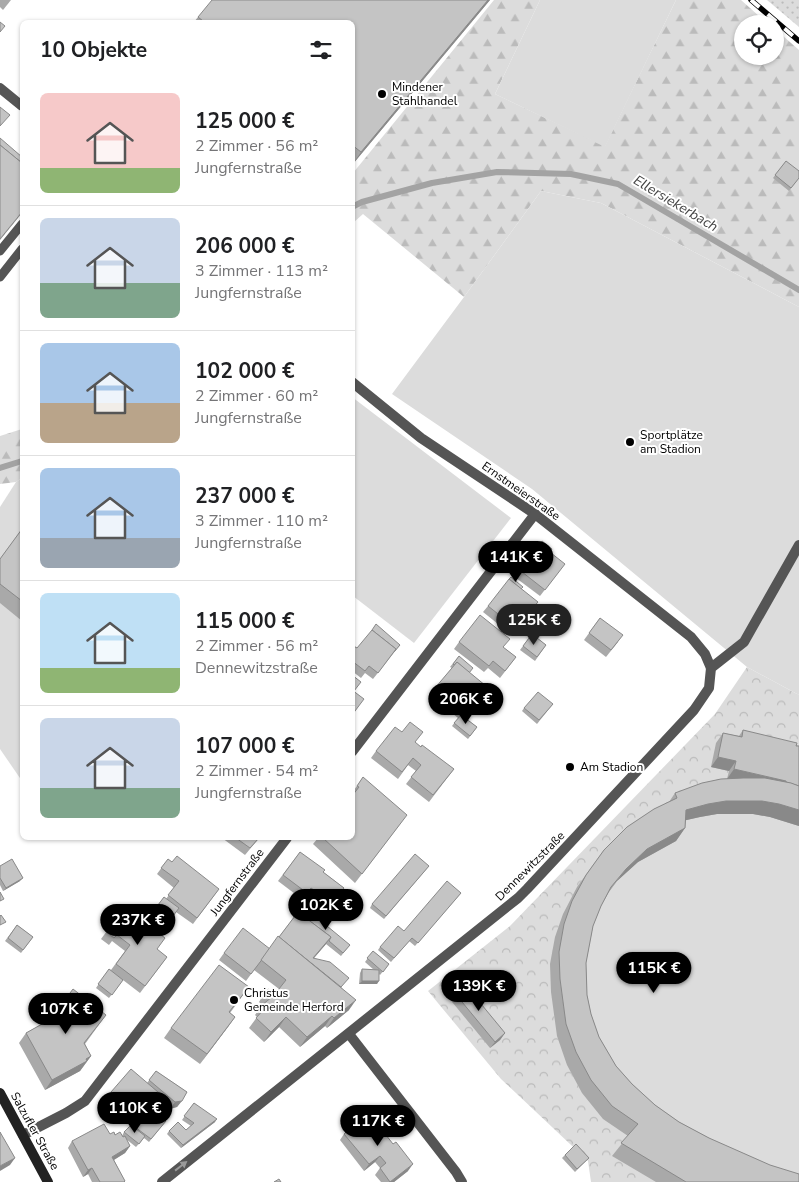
<!DOCTYPE html>
<html lang="de">
<meta charset="utf-8">
<style>
:root{--surface:#fff;--page:#f6f6f6;--text:#202124;--muted:#757577;--line:#e0e0e0;--accent:#000}
body{margin:0;font-family:"Nunito Sans",sans-serif;background:var(--page);color:var(--text);height:100vh;display:flex;flex-direction:column;font-size:19px;white-space:nowrap}
*{box-sizing:border-box;margin:0}
p{font-size:16px;color:var(--muted)}
.icon{flex:none;width:28px;height:28px;fill:none;stroke:currentColor;stroke-width:2;stroke-linecap:round;stroke-linejoin:round}
.map{position:relative;flex:1;overflow:hidden}
.sheet{position:absolute;left:20px;top:20px;width:335px;height:820px;display:flex;flex-direction:column;background:var(--surface);border-radius:8px;box-shadow:0 1px 4px #0004}
.sheet>*{flex:none}
.buttons{position:absolute;left:734px;top:15px;display:grid;gap:10px}
.buttons a{display:grid;place-items:center;width:50px;height:50px;border-radius:50%;background:var(--surface);box-shadow:0 1px 4px #0004;font-size:25px}
.price{position:absolute;translate:-50% -42px;padding:0 11px;border-radius:18px;background:var(--accent);color:#fff;font-size:16px;line-height:32px;filter:drop-shadow(0 1px 2px #0008)}
.price::after{content:'';position:absolute;left:50%;top:30px;width:15px;height:11px;margin-left:-8px;background:inherit;clip-path:polygon(0 0,100% 0,50% 100%)}
.price.current{background:#222;color:#fff}
ul{padding:0;list-style:none}
li{display:flex;align-items:center;gap:15px;height:125px;padding:0 20px}
li+li{border-top:1px solid var(--line)}
li span{display:grid;place-items:center;flex:none;width:140px;height:100px;border-radius:8px;color:#555}
li>.icon{margin-inline-start:auto}
span .icon{width:60px;height:60px;fill:#fffc;stroke-width:1}
li b{font-size:21px}
h2{display:flex;justify-content:space-between;align-items:center;height:60px;padding:0 20px;font-size:21px}
.map>svg:first-child{display:block}
.grass{fill:url(#grass-dots)}
.forest{fill:url(#forest-firs)}
.park{fill:url(#park-crowns)}
.pitch{fill:#dcdcdc}
.lines{fill:none;stroke-linecap:round;stroke-linejoin:round}
.stream{stroke:#a3a3a3;stroke-width:6}
.lane{stroke:#555;stroke-width:9}
.street{stroke:#555;stroke-width:10}
.secondary{stroke:#222;stroke-width:10}
.rail-casing{stroke:#000;stroke-width:5.5}
.rail{stroke:#fff;stroke-width:4;stroke-dasharray:11;stroke-linecap:butt}
.wall{fill:#a9a9a9}
.shaded-wall{fill:#898989}
.building{fill:#c4c4c4;stroke:#898989}
.oneway{fill:#999}
.poi-dot{fill:#000;stroke:#fff;stroke-width:2}
.labels{text-anchor:middle;stroke-width:4;stroke-linejoin:round;paint-order:stroke}
.poi-label{font-size:12px;fill:#000;stroke:#fff;text-anchor:start}
.street-label{font-size:12px;fill:#000;stroke:#fff}
.water-label{font-size:14px;font-style:italic;fill:#444;stroke:#fff}
</style>
<div class="map">
<svg width="799" height="1182" viewBox="0 0 799 1182">
<defs>
<pattern id="grass-dots" width="8" height="8" patternUnits="userSpaceOnUse" patternTransform="scale(1.25)"><rect width="8" height="8" fill="#dcdcdc"/><path d="M2 2h.1M6 6h.1" fill="none" stroke="#bbb" stroke-width="1.8" stroke-linecap="round"/></pattern>
<pattern id="forest-firs" width="22" height="20" patternUnits="userSpaceOnUse" patternTransform="scale(1.25)"><rect width="22" height="20" fill="#dcdcdc"/><path d="M5 1l3.5 6h-7zM16 11l3.5 6h-7z" fill="#bbb"/></pattern>
<pattern id="park-crowns" width="20" height="18" patternUnits="userSpaceOnUse" patternTransform="scale(1.25)"><rect width="20" height="18" fill="#dcdcdc"/><path d="M2 6a3 3 0 1 1 6 0M12 15a3 3 0 1 1 6 0" fill="none" stroke="#bbb"/></pattern>
</defs>
<rect width="100%" height="100%" fill="#fff"/>
<path class="grass" d="M767,0h32v27z"/>
<g class="forest">
<path d="M494,0h46l-45,94 110,52 71,-146h65l27,24h-26v32h33v-27l24,21v257l-198,-104 -60,-12 -77,106 -101,-83 -10,9v-50z"/>
<path d="M22,429v49l-6,4 -16,2v-48z"/>
</g>
<path class="park" d="M747,667l52,28v487h-208l-3,-21 -87,-82 -73,-88 82,-65 205,-212z"/>
<g class="pitch">
<path d="M540,0h136l-71,147 -110,-53z"/>
<path d="M541,191l60,12 198,104v388l-52,-28 -215,-178 -140,-95 72,-97z"/>
<path d="M352,397l159,121 -97,125 -61,-47z"/>
<path d="M22,478v303l-22,-32v-242l16,-25z"/>
<path d="M799,801v381h-145l-42,-26 17,-19 -18,-13 -29,-31 -15,-28 -10,-29 -6,-44 -1,-28 5,-27 8,-23 14,-27 18,-25 50,-40z"/>
</g>
<g class="lines">
<g class="stream">
<path d="M352,207l10,-5 70,-19 65,-11 74,2 47,10 181,106"/>
<path d="M0,468l22,-7"/>
</g>
<g class="lane">
<path d="M0,251l22,-27"/>
<path d="M0,277l22,-28"/>
</g>
<g class="street">
<path d="M0,88l22,18"/>
<path d="M352,382l69,56 114,76 156,123 14,17 6,14"/>
<path d="M352,752l183,-238"/>
<path d="M349,1034l107,138 6,10"/>
<path d="M23,1135l43,-22 19,-12 202,-263"/>
<path d="M162,1182l356,-284 9,-9 167,-179 15,-22 2,-20 33,-26 55,-97"/>
</g>
<path class="secondary" d="M0,1093l48,89"/>
<g class="rail-casing">
<path id="rail" d="M751,0l48,41"/>
</g>
<use href="#rail" class="rail"/>
</g>
<g class="wall">
<path d="M0,0h11l-8,10 -3,-3z"/>
<path d="M490,0l-138,165v-143h-158l4,-5z"/>
<path d="M786,161l13,17 -10,13 -16,-13z"/>
<path d="M22,529v92l-22,-18v-44z"/>
<path d="M550,552l10,18 -20,26 -28,-21 5,-7z"/>
<path d="M521,589l10,22 10,8 -12,16 -11,-8 -6,8 -29,-23 5,-6z"/>
<path d="M600,618l18,24 -12,15 -22,-17z"/>
<path d="M532,634l14,11 -11,16 -15,-11z"/>
<path d="M459,642l45,6 12,9 -16,21 -12,-10 -4,4 -30,-23z"/>
<path d="M352,645l5,3 43,-3 -27,34 -8,-6 -4,5 -9,-7z"/>
<path d="M459,656l11,17 16,13 -8,12 -1,10 -10,11 10,8 -9,12 -16,-13 6,-8 -28,-23 22,-27 -2,-1z"/>
<path d="M553,704l-16,20 -15,-13 2,-3z"/>
<path d="M743,730l56,16v80l-29,-9 -17,-3h-36l-17,3 -14,3 -1,8 -9,13 -38,21 -21,19 -8,11 -8,14 -8,20 -7,37 1,32 4,19 8,23 17,29 16,18 23,21 24,17 30,16 90,44h-143l-44,-26 16,-20 -25,-17 -21,-26 -15,-28 -10,-29 -6,-44 -1,-28 5,-27 8,-23 14,-27 27,-37 65,-48 6,-9 52,-14 2,-8 -18,-4 5,-24 7,-10 16,3z"/>
<path d="M415,743l39,26 -25,33 -23,-18 10,-13 -8,-6 -10,14 -27,-21 5,-7z"/>
<path d="M363,777l37,47 -45,59 -42,-39 5,-6h34v-45z"/>
<path d="M222,838h37l-14,17z"/>
<path d="M300,852l23,20 21,16 -16,22 -22,-16 -3,6 -25,-19z"/>
<path d="M168,859l4,3 47,27 -26,35 -17,-12 -15,20 -15,-12 18,-23 2,2 8,-11 -17,-14z"/>
<path d="M0,866l20,15 -17,10 -3,-6z"/>
<path d="M429,866l-45,53 -14,-11 2,-4z"/>
<path d="M461,893l-46,53 -6,-5 -18,21 -13,-12 2,-3z"/>
<path d="M125,907l32,43 10,7 -27,36 -17,-13 -14,18 -13,-10 13,-19 2,1 14,-19 -13,-10 -3,4 -8,-6z"/>
<path d="M298,912l52,33 -9,11 -15,-12 -12,14 28,30 7,22 -22,18 -2,-2 -25,21 -21,-20 -15,15 -15,-14 8,-11 -2,-2 7,-10 -3,-3 6,-10 10,2 4,-5 -25,-19 -8,11 -27,-21 5,-7 46,-4z"/>
<path d="M17,925l16,12 -12,16 -16,-12z"/>
<path d="M373,951l16,13 -9,11 -1,-1 -2,10h-18l1,-11 2,-4 12,1 -9,-8z"/>
<path d="M249,987l-19,26 5,4 -35,47 -36,-26 7,-10z"/>
<path d="M453,991l52,42 -5,7 -10,8 -42,-51z"/>
<path d="M58,1009l48,6 -21,29 6,12 -11,15 -35,19 -26,-47 7,-10 25,-14z"/>
<path d="M156,1071l31,21 -10,15 -7,1 -8,9 4,4 -17,21 -5,-4 -8,9 -10,-8 4,7 -5,7 -11,7 11,22h-33l-4,-8 -5,3 -15,-29 4,-7 38,-7 12,2 2,-4 11,-4 2,-3 -31,-26 5,-7 36,-9z"/>
<path d="M194,1103l21,19 -34,26 -14,-14 2,-3 17,-1 5,-4 -9,-6z"/>
<path d="M344,1134l42,2 22,35 -14,11h-13l-6,-7 5,-7 -5,-6 -11,9 -24,-31z"/>
<path d="M565,1155l24,3 -14,14 -13,-14z"/>
</g>
<g class="shaded-wall">
<path d="M488,0h2l-138,165 9,-13z"/>
<path d="M22,212v1l-22,27v-1z"/>
<path d="M718,757l18,4 -7,10 -18,-4z"/>
<path d="M734,769l52,12 -7,10 -52,-12z"/>
<path d="M726,801h36l17,3 20,6v16l-29,-9 -17,-3h-36l-17,3 -22,5 8,-12 22,-6z"/>
<path d="M685,828l-9,13 -38,21 -21,19 -15,19 24,-31 21,-20z"/>
<path d="M23,878l-3,3 -17,10 3,-3z"/>
<path d="M331,937l-5,7 -18,21 5,-7z"/>
<path d="M362,981h17l-2,3h-18z"/>
<path d="M356,1000l-7,10 -22,18 7,-10z"/>
<path d="M332,1016l-7,10 -25,21 7,-10z"/>
<path d="M235,1017l-7,10 -28,37 7,-10z"/>
<path d="M286,1017l-7,10 -15,15 7,-10z"/>
<path d="M505,1033l-5,7 -10,8 5,-6z"/>
<path d="M91,1056l-11,15 -35,19 7,-10z"/>
<path d="M182,1101l-5,6 -7,2 5,-7z"/>
<path d="M217,1119l-2,3 -34,26 2,-3z"/>
<path d="M130,1146l-5,7 -18,11 5,-7z"/>
<path d="M380,1156l-5,6 -11,9 5,-7z"/>
<path d="M15,1158l-5,7 -10,6v-5z"/>
<path d="M413,1164l-5,7 -14,11h-4z"/>
<path d="M92,1168l-4,6 -5,3 5,-7z"/>
</g>
<g class="building">
<path d="M212,0h276l-127,152 -9,-7v-123h-151l2,-1 -5,-4z"/>
<path d="M0,22l5,4 -5,6z"/>
<path d="M0,107l10,8 -10,11z"/>
<path d="M0,138l22,19v6l-22,-18z"/>
<path d="M0,145l22,18v49l-22,27z"/>
<path d="M786,161l13,10v7l-8,10 -16,-13z"/>
<path d="M22,529v72l-22,-17v-25z"/>
<path d="M542,541l10,8 -2,3 -10,-8z"/>
<path d="M537,542l28,22 -20,26 -28,-22z"/>
<path d="M511,577l12,10 -2,2 -12,-10z"/>
<path d="M509,579l29,23 -8,9 11,8 -7,10 -11,-9 -6,9 -29,-23z"/>
<path d="M480,615l30,24 -7,8 13,10 -11,14 -12,-10 -4,5 -30,-24z"/>
<path d="M600,618l23,17 -12,15 -22,-17z"/>
<path d="M376,624l24,21 -6,7 2,-3 -24,-19z"/>
<path d="M372,630l24,19 -18,24 -9,-7 -4,5 -13,-10v-16l5,3z"/>
<path d="M532,634l14,11 -9,12 -14,-11z"/>
<path d="M459,656l14,12 -4,5 -12,-11 -3,3 -1,-1z"/>
<path d="M457,662l29,24 -9,11 5,4 -13,15 -34,-28z"/>
<path d="M352,675l9,7 -7,9 -2,-1z"/>
<path d="M352,690l12,9 -12,16z"/>
<path d="M538,692l15,12 -14,16 -15,-12z"/>
<path d="M461,715l16,12 -7,9 -16,-13z"/>
<path d="M410,722l13,10 -8,10 6,5 1,-2 32,24 -21,26 -22,-18 10,-12 -8,-7 -11,14 -26,-21 19,-24 7,5z"/>
<path d="M743,730l54,13 -1,3h3v40l-13,-4v-1l-52,-12 2,-8 -18,-4 5,-24 19,4z"/>
<path d="M363,777l44,38 -45,59 -39,-36h29v-42l7,-9 -2,-1z"/>
<path d="M743,778h22l26,5 8,3v24l-20,-6 -17,-3h-36l-18,3 -22,6 -1,18 -38,21 -21,20 -15,18 -10,19 -8,20 -7,37 1,32 4,19 8,23 17,29 16,18 23,21 24,17 30,16 61,27 29,9v8h-113l-65,-39 17,-19 -26,-18 -21,-26 -15,-28 -10,-28 -6,-45 -1,-27 5,-28 8,-23 14,-26 18,-25 23,-23 27,-18 23,-11 -2,-5 27,-10 19,-4z"/>
<path d="M236,838h23l-9,10z"/>
<path d="M300,852l25,18 -2,2 21,16 -12,15 -21,-15 -4,5 -24,-18z"/>
<path d="M415,854l14,12 -43,50 -14,-12z"/>
<path d="M177,856l42,33 -22,29 -29,-23 11,-14 -18,-13 7,-9 4,3z"/>
<path d="M12,859l11,19 -17,10 -6,-10v-12z"/>
<path d="M447,881l14,12 -43,50 -6,-5 -18,20 -14,-11 18,-21 6,5z"/>
<path d="M0,892l4,7 -4,2z"/>
<path d="M164,897l15,11 -15,20 -15,-11z"/>
<path d="M125,907l40,31 -8,11 10,8 -22,29 -29,-22 14,-19 -13,-10 -3,3 -8,-6z"/>
<path d="M304,907l46,38 -7,8 -14,-12 2,-4 -32,-24z"/>
<path d="M298,912l33,25 -18,21 17,4 19,16 -8,9 -62,-50z"/>
<path d="M1,915l5,7 -6,3v-9z"/>
<path d="M17,925l16,12 -10,13 -15,-12z"/>
<path d="M243,928l27,21 -19,25 -27,-21z"/>
<path d="M278,936l78,64 -22,18 -2,-2 -25,21 -21,-20 -15,15 -15,-14 9,-10 -3,-3 10,-8 -7,-5 3,-3 7,5 11,-14 -25,-20z"/>
<path d="M373,951l16,13 -6,8 -16,-14z"/>
<path d="M219,965l30,22 -20,25 6,5 -28,37 -36,-26z"/>
<path d="M109,969l14,11 -11,15 -14,-11z"/>
<path d="M362,969l17,1v11h-17z"/>
<path d="M463,982l42,51 -10,9 -42,-51z"/>
<path d="M73,989l33,26 -22,28 7,13 -5,3 1,2 -35,19 -26,-47 34,-19 -2,-5z"/>
<path d="M131,1069l41,35 -7,10 -11,-9 -11,14 -32,-27z"/>
<path d="M156,1071l31,21 -5,9 -7,1 -26,-22z"/>
<path d="M194,1103l23,16 -34,26 -14,-14 9,-9 8,8 8,-7 -10,-7z"/>
<path d="M152,1108l14,13 -15,18 -16,-12 2,-2h1z"/>
<path d="M369,1114l8,10 3,-2 9,11 -3,2 7,9 3,-2 17,22 -23,18 -10,-14 6,-5 -6,-7 -11,8 -25,-30z"/>
<path d="M104,1124l6,10 4,-2 1,3 5,-3 3,5 2,-1 5,10 -18,11 13,24 -1,1h-24l-8,-14 -4,2 -16,-29z"/>
<path d="M131,1125l14,11 -6,8 -15,-12z"/>
<path d="M0,1132l15,26 -15,8z"/>
<path d="M576,1144l13,14 -12,11 -12,-14z"/>
<path d="M279,1179l2,3h-7z"/>
</g>
<defs><path id="oneway-solid" d="M-6-.8H1V-3.2L6.5 0L1 3.2V.8H-6Z" transform="scale(1.25)"/></defs>
<use class="oneway" href="#oneway-solid" transform="translate(181 1166) rotate(-38)"/>
<g class="poi-dot">
<circle cx="382" cy="94" r="5"/>
<circle cx="630" cy="442" r="5"/>
<circle cx="570" cy="767" r="5"/>
<circle cx="234" cy="1000" r="5"/>
</g>
<g class="labels">
<g class="poi-label">
<text x="392" y="91">Mindener<tspan x="392" dy="14">Stahlhandel</tspan></text>
<text x="640" y="439">Sportplätze<tspan x="640" dy="14">am Stadion</tspan></text>
<text x="580" y="771">Am Stadion</text>
<text x="244" y="997">Christus<tspan x="244" dy="14">Gemeinde Herford</tspan></text>
</g>
<g class="street-label">
<text transform="translate(521 491) rotate(35)" y="4">Ernstmeierstraße</text>
<text transform="translate(530 866) rotate(-45)" y="4">Dennewitzstraße</text>
<text transform="translate(237 882) rotate(-53)" y="4">Jungfernstraße</text>
<text transform="translate(35 1131) rotate(61)" y="4">Salzufler Straße</text>
</g>
<g class="water-label">
<text transform="translate(676 203) rotate(31)" y="5">Ellersiekerbach</text>
</g>
</g>
</svg>
<div class="buttons">
<a><svg class="icon" aria-label="locate" viewBox="0 0 24 24"><circle cx="12" cy="12" r="6"/><path d="M12 2v4M12 18v4M2 12h4M18 12h4"/></svg></a>
</div>
<b class="price" style="left:516px;top:583px">141K €</b>
<b class="price current" style="left:534px;top:646px">125K €</b>
<b class="price" style="left:466px;top:725px">206K €</b>
<b class="price" style="left:326px;top:931px">102K €</b>
<b class="price" style="left:138px;top:946px">237K €</b>
<b class="price" style="left:654px;top:994px">115K €</b>
<b class="price" style="left:479px;top:1012px">139K €</b>
<b class="price" style="left:66px;top:1035px">107K €</b>
<b class="price" style="left:135px;top:1134px">110K €</b>
<b class="price" style="left:378px;top:1147px">117K €</b>
<section class="sheet">
<h2>10 Objekte<svg class="icon" aria-label="filters" viewBox="0 0 24 24"><path d="M4 7h16M4 17h16"/><circle cx="9" cy="7" r="2"/><circle cx="15" cy="17" r="2"/></svg></h2>
<ul>
<li><span style="background:linear-gradient(#f6c9c9 75%,#8fb573 0)"><svg class="icon" aria-label="home" viewBox="0 0 24 24"><path d="M3 11l9-7 9 7M6 9v11h12V9"/></svg></span><div><b>125 000 €</b><p>2 Zimmer · 56 m²</p><p>Jungfernstraße</p></div></li>
<li><span style="background:linear-gradient(#c9d6e8 65%,#7fa58c 0)"><svg class="icon" aria-label="home" viewBox="0 0 24 24"><path d="M3 11l9-7 9 7M6 9v11h12V9"/></svg></span><div><b>206 000 €</b><p>3 Zimmer · 113 m²</p><p>Jungfernstraße</p></div></li>
<li><span style="background:linear-gradient(#a9c7e8 60%,#b9a48a 0)"><svg class="icon" aria-label="home" viewBox="0 0 24 24"><path d="M3 11l9-7 9 7M6 9v11h12V9"/></svg></span><div><b>102 000 €</b><p>2 Zimmer · 60 m²</p><p>Jungfernstraße</p></div></li>
<li><span style="background:linear-gradient(#a9c7e8 70%,#9aa5b1 0)"><svg class="icon" aria-label="home" viewBox="0 0 24 24"><path d="M3 11l9-7 9 7M6 9v11h12V9"/></svg></span><div><b>237 000 €</b><p>3 Zimmer · 110 m²</p><p>Jungfernstraße</p></div></li>
<li><span style="background:linear-gradient(#bfe0f5 75%,#8fb573 0)"><svg class="icon" aria-label="home" viewBox="0 0 24 24"><path d="M3 11l9-7 9 7M6 9v11h12V9"/></svg></span><div><b>115 000 €</b><p>2 Zimmer · 56 m²</p><p>Dennewitzstraße</p></div></li>
<li><span style="background:linear-gradient(#c9d6e8 70%,#7fa58c 0)"><svg class="icon" aria-label="home" viewBox="0 0 24 24"><path d="M3 11l9-7 9 7M6 9v11h12V9"/></svg></span><div><b>107 000 €</b><p>2 Zimmer · 54 m²</p><p>Jungfernstraße</p></div></li>
</ul>
</section>
</div>
